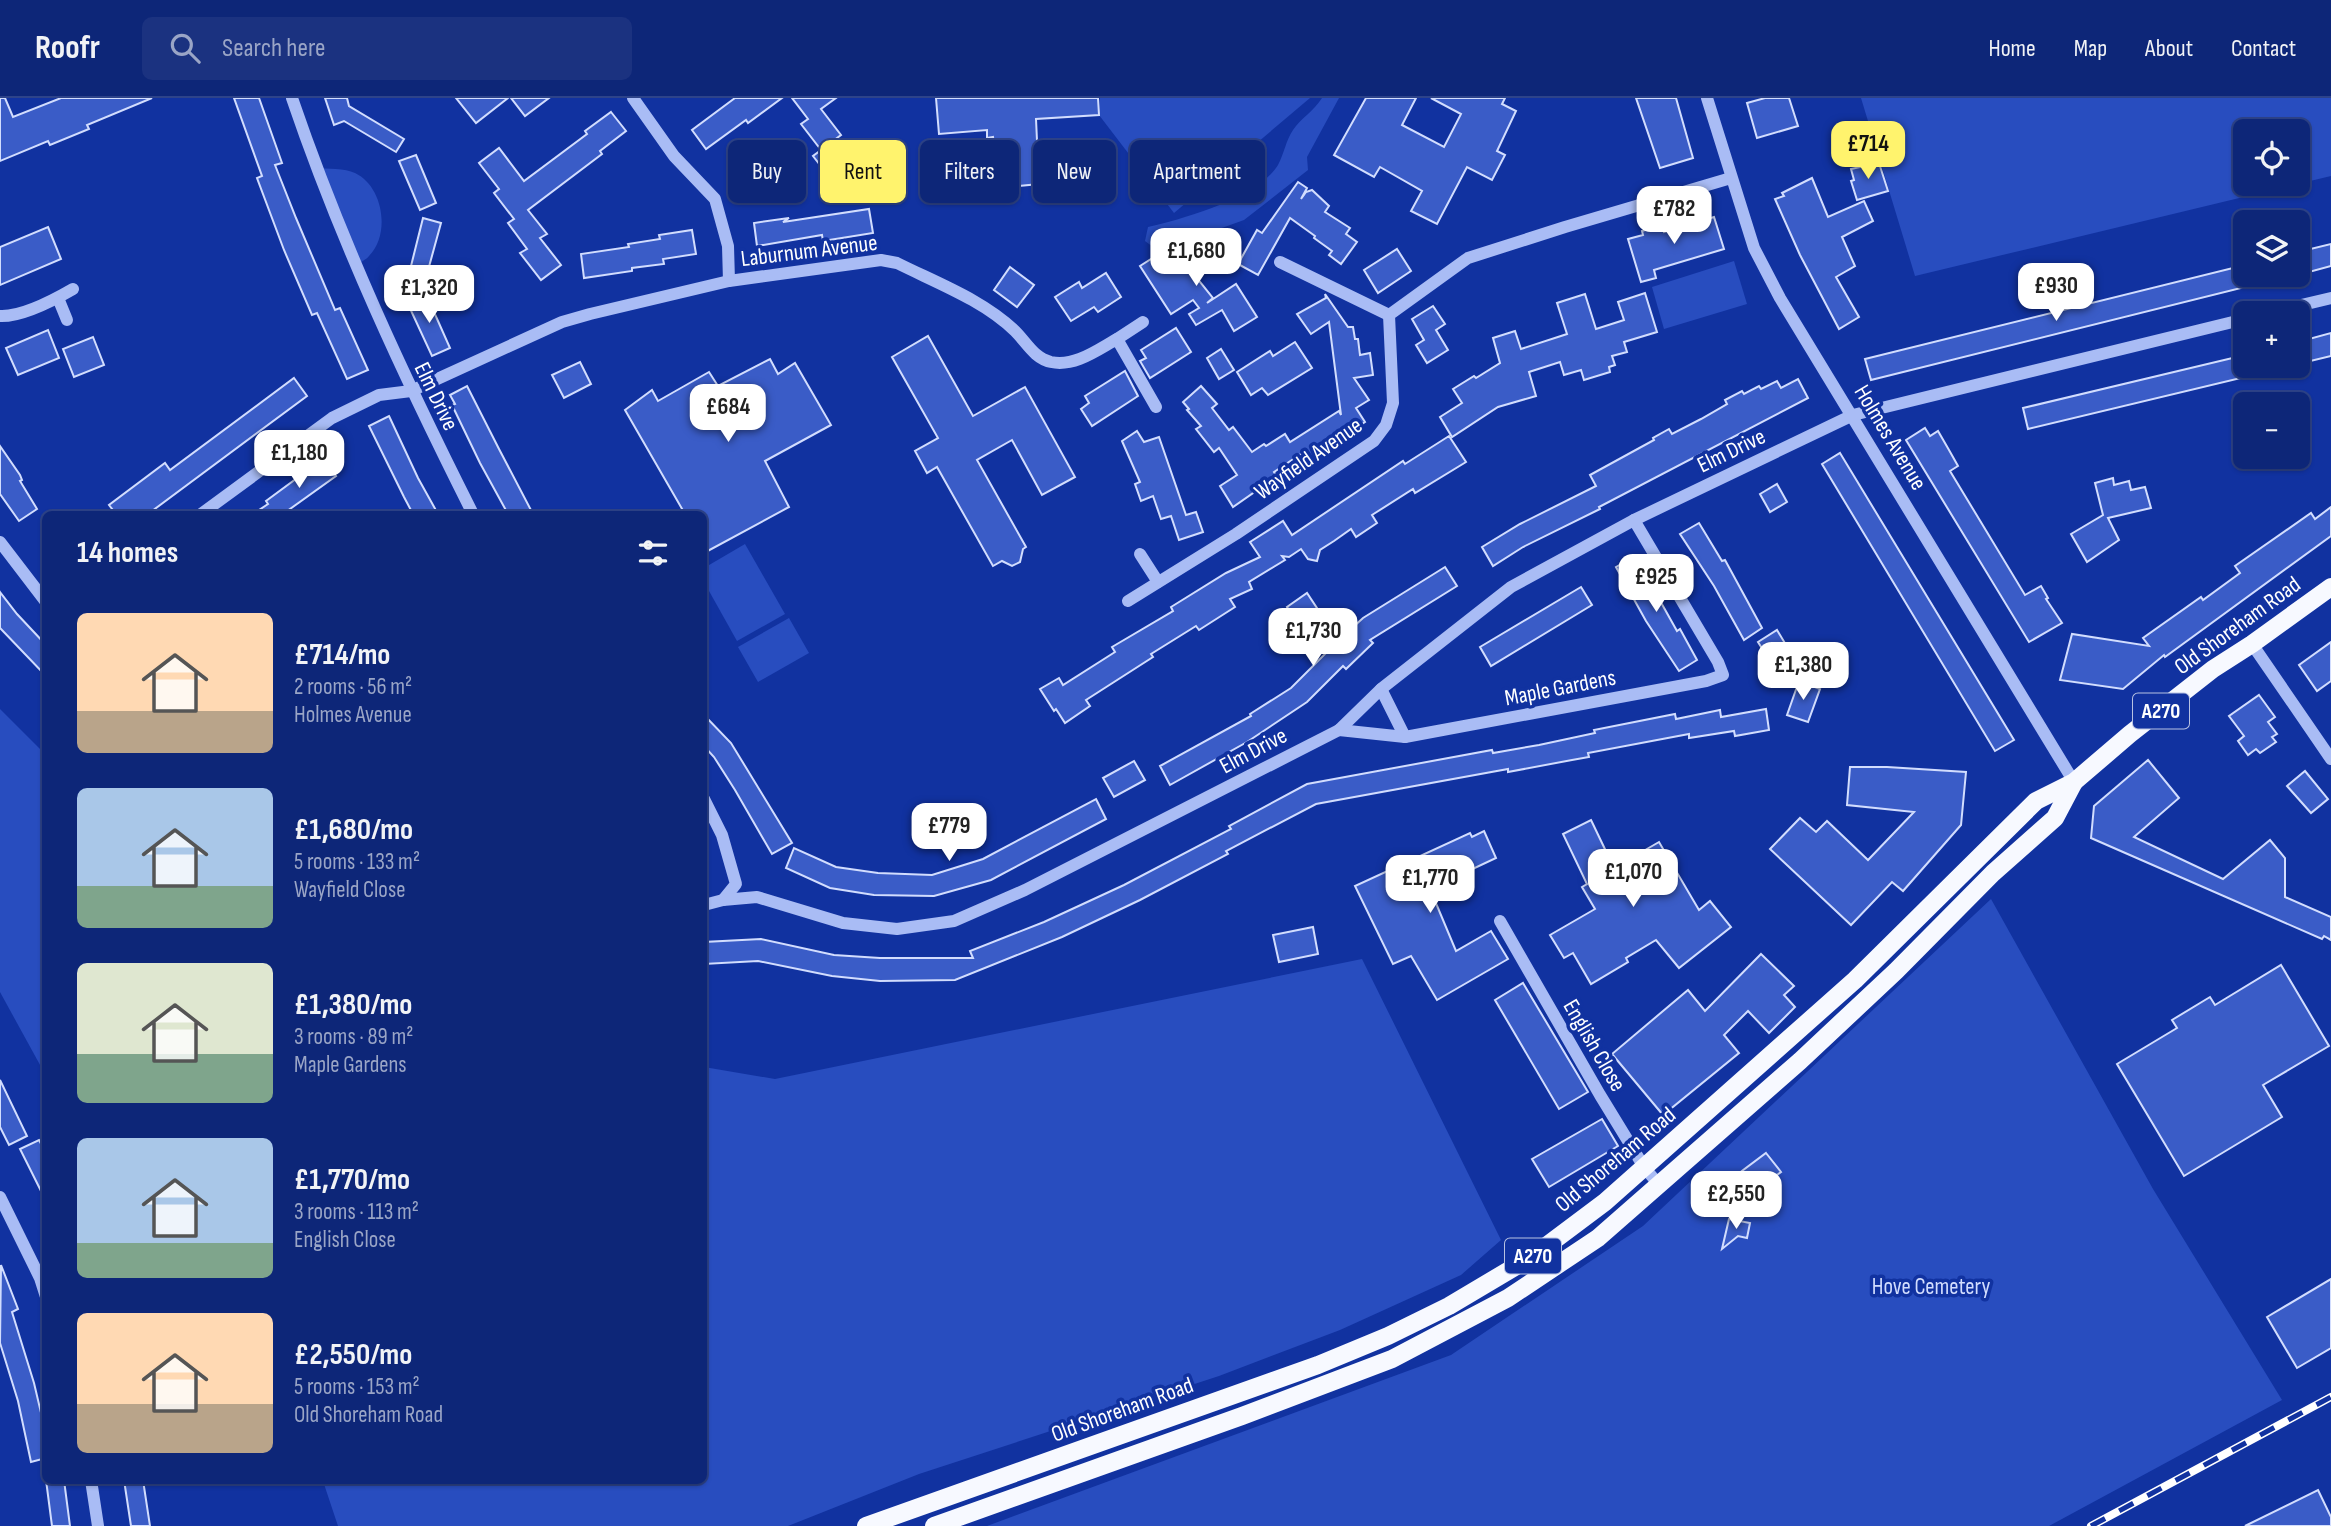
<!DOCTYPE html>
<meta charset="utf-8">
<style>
:root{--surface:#0d2678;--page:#1b3280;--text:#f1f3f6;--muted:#9aa5c6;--line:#2d438a;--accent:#fff36d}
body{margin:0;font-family:"Sofia Sans Condensed",sans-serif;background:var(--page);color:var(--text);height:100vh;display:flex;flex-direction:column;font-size:26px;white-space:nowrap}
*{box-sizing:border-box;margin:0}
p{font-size:23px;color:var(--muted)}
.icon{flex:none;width:38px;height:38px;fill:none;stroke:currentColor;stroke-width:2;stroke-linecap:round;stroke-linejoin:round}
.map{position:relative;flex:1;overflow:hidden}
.side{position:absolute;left:42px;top:413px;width:665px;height:973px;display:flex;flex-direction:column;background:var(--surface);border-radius:10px;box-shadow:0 2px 5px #0004,0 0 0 2px var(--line)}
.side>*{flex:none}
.guide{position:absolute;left:728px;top:42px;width:665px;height:63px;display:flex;gap:14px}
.buttons{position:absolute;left:2233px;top:21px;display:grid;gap:14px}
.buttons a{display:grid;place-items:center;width:77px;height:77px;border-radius:10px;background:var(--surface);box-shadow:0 2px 5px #0004,0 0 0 2px var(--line);font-size:35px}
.price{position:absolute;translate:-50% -60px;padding:0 16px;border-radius:14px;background:#fff;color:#222;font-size:23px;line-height:46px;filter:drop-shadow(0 2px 4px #0008)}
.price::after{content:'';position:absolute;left:50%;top:42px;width:21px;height:16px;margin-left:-10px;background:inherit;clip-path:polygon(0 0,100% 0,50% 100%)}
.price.on{background:var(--accent);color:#111}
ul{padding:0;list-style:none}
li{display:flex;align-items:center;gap:21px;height:175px;padding:0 35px}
li span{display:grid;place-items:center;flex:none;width:196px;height:140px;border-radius:10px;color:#555}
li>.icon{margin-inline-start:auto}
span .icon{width:84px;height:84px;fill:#fffc;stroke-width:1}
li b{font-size:30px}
h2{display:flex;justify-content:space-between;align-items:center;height:84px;padding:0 35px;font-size:30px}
.chip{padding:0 24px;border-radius:10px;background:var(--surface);box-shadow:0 2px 5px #0004,0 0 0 2px var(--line);font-size:24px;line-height:63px}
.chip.on{background:var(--accent);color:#111}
header{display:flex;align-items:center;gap:42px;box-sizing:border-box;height:98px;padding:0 35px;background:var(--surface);border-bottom:2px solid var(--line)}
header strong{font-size:33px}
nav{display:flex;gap:38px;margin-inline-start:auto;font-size:24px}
.search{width:490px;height:63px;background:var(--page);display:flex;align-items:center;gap:18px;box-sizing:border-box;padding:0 24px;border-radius:10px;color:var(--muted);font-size:26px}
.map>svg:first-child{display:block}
.green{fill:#284dbf;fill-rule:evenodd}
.building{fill:#3a5cc7;stroke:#d2ddfe;stroke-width:2}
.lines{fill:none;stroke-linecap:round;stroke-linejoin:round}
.minor{stroke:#a9bcf5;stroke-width:12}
.major{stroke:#f7f9ff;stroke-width:18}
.rail-casing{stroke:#fff;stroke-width:8}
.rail{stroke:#1132a0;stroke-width:5;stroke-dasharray:16;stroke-linecap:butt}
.labels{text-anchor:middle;stroke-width:7;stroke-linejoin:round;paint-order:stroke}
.shield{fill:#1132a0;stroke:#b8c2e2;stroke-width:2}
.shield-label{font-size:21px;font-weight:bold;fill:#fff}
.street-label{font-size:23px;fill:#fff;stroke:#1132a0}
.park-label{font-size:23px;fill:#d2ddfe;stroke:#1132a0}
</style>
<header>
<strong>Roofr</strong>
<div class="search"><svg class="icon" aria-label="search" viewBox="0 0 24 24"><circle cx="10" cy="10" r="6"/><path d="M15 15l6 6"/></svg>Search here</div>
<nav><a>Home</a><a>Map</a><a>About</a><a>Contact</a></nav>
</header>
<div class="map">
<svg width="2331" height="1428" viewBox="0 0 2331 1428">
<rect width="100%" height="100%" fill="#1132a0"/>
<g class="green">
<path d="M1100,0h210l-136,115 -75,-98z"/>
<path d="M1322,0h17l-32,59 1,13 -64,50 -25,9 -33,15 -33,3 -8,-6 3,-14c35,-8 111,-30 130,-62 6,-11 8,-25 15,-35 8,-12 21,-19 29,-32z"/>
<path d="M1861,0h470v78l-416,100zM2298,33v53h-53v-53z"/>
<path d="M316,70c11,1 29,0 39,5 28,13 36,61 14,83 -3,4 -9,6 -13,10z"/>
<path d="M1734,163l13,43 -83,25 -12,-42z"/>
<path d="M745,446l40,70 -48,27 -33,-59v-14z"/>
<path d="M789,520l20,35 -51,29 -20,-35z"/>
<path d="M0,611l45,45v320l-45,-82z"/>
<path d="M1991,801l162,290 129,211 -233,126h-1062l464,-171 192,-129z"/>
<path d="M1362,861l139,281 -40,35 -121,55 -121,46 -300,98 -131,52h-450l-15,-45 381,-1v-413l71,12z"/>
</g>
<g class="building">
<path d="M0,0h5l8,19 48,-19h91l-65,27 2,4 -39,16 -2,-4 -48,20z"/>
<path d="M234,0h25l23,65 -7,2 21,53 39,92 5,-2 28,62 -21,9 -30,-66 -5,2 -28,-65 -27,-72 5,-2z"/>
<path d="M325,0h22l2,8 55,33 -8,13 -52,-31 -10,4z"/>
<path d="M456,0h52l-32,25z"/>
<path d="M511,0h38l-24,18z"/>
<path d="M735,0h47l-34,25 -2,-3 -40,29 -14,-19z"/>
<path d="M792,0h44l-15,11 20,26 -8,6 21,26 -20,16 -21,-27 8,-6 -20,-26 7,-5z"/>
<path d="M936,0h162l1,17 -63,4 3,65 -39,4 -7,-51 -6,1v-8l-48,4z"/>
<path d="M1366,0h50l-14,27 42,22 17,-33 -30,-16h74l-3,6 14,7 -19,40 8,4 -13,25 -25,-13 -30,57 -26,-13 11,-20 -42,-24 -6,10 -40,-22z"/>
<path d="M1636,0h40l17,60 -33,10z"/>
<path d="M1765,0h24l9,28 -41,12 -10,-35z"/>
<path d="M611,14l15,19 -26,20 2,3 -74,56 19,24 -7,4 21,27 -20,15 -21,-27 7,-4 -19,-26 6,-4 -20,-26 5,-4 -20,-26 20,-15 25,33 63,-47 -2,-3z"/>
<path d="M416,57l20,48 -16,7 -21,-49z"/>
<path d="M1879,65l9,28 -31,9 -6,-19 3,-1 -3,-11z"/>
<path d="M1812,80l16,39 36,-16 9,20 -31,16 13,29 -19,11 23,40 -20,12 -39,-74 -25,-56 9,-3 -2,-3z"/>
<path d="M1298,84l9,6 -6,11 5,-7 6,-2 17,16 -4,6 25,16 -4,6 11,8 -16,22 -12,-9 3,-4 -18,-13 1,-2 -25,-18 -32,57 -20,-11 19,-34 5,3z"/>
<path d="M869,111l4,24 -50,8 -1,-6 -65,11 -3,-23 35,-5 -6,4z"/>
<path d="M1714,119l10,32 -70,21 2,8 -15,4 -13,-43 15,-4 -1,-4 20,-6 2,7z"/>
<path d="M423,120l18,5 -14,51 -17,-4z"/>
<path d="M48,129l13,32 -61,26v-38z"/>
<path d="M692,132l4,24 -33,5 1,5 -32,4v3l-48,7 -3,-24 48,-7 -1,-3 32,-5 -1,-4z"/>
<path d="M1209,140l9,15 -26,19 21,26 -6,5 29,-19 21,33 -23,14 -12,-21 -26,15 -7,-11 10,-6 -6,-8 -22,14 -31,-48 22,-14 9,15z"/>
<path d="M2331,146v22l-33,9v-23z"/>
<path d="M1397,151l14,22 -33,22 -14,-23z"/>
<path d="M2245,167v22l-374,93 -6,-21z"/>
<path d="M1010,169l24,18 -17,22 -23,-17z"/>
<path d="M1106,175l15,24 -23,15 -4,-5 -23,14 -16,-24 24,-15 3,6z"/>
<path d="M1645,195l12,39 -33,10 3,10 -15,4 3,9 -6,2 1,5 -26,8 -3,-10 -17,5 -4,-13 -31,10 7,24 -38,11 -46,30 -12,-20 22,-14 -9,-14 21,-13 2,2 24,-15 -7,-25 22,-7 6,18 46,-15 -10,-31 28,-9 11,35 28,-9 -6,-18z"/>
<path d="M426,196l24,54 -18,8 -25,-54z"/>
<path d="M1325,196l23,33h5l2,12h3l2,16 10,-2 3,22 -19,3 15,22 -13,8 9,14 -28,19 1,3 -31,20 -6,-10 -27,18 5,8 -18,12 -2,-3 -26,18 -13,-21 17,-11 -18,-27 -5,4 -18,-23 5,-3 -14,-16 2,-1 -6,-7 18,-16 16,18 -5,4 17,22 4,-3 19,25 12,-8 2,2 19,-12 5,8 49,-31 2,4 -12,-93 -18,12 -14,-20 29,-16z"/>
<path d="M1433,208l12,18 -9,6 12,20 -21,13 -11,-18 8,-5 -12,-21z"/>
<path d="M1176,230l15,24 -41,26 -10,-17 6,-3 -5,-8z"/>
<path d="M48,232l11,28 -41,17 -12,-27z"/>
<path d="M2331,235v23l-33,8v-22z"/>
<path d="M928,238l45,80 52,-29 50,90 -33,18 -30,-55 -35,20 49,87 -3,2 -3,13 -8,4 -10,-5 -9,5 -56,-99 -10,6 -12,-22 23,-13 -46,-81z"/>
<path d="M93,239l11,28 -30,12 -11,-28z"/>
<path d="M1295,244l17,26 -44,27 -6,-7 -11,7 -14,-23 33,-21 3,5z"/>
<path d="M1221,251l13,21 -15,9 -12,-21z"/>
<path d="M2245,257v22l-217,52 -5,-21z"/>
<path d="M770,261l8,15 17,-11 36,62 -66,36 24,46 -85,46v-39h-19l-60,-104 27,-20 6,11 51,-29 9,14z"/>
<path d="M580,264l11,22 -27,14 -12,-23z"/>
<path d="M1125,273l13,25 -46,30 -11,-17 8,-6 -4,-7z"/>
<path d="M294,280l13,18 -159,118h-32l-7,-9 56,-42 5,7z"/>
<path d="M1798,281l10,19 -209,109 1,2 -77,38 -30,19 -11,-19 38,-23 76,-38 -6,-11 64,-35 -1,-2 16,-9 3,5 29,-15 26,-15 -2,-4 17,-9 2,3 15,-8 2,3 16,-8 4,7z"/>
<path d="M467,288l32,63 34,65h-25l-28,-51 -28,-58 3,-1 -5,-9z"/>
<path d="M389,318l29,62 20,36h-25l-9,-17 -35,-71z"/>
<path d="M1925,330l5,8 8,-5 11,19 9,16 -8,5 75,124 16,-9 7,12 -2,1 16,24 -33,19 -123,-202z"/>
<path d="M1137,333l7,11 15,-5 27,78 10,-3 7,20 -24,8 -8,-24 -10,3 -8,-23 -12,5 -6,-17 5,-2 -18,-41z"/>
<path d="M1449,338l17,26 -51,31 -2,-4 -41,26 5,8 -21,14 -5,-8 -17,12 -14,9 -3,11 -9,-2 -7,-10 -12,8 -7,-1 3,4 -36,22 3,7 -22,10 5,8 -36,23 -3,-4 -45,28 2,3 -67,43 4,6 -25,17 -9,-14 -2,2 -14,-22 19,-11 4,7 52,-33 -3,-5 61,-36 -2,-4 55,-34 34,-16 -10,-15 33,-21 9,14 111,-74 2,3z"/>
<path d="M0,348l20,29 2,5 -2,1 17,28 -18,12 -19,-27z"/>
<path d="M1840,355l174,287 -19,11 -173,-287z"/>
<path d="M323,361l13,17 -53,38h-30l15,-10 -2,-3z"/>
<path d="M2113,380l1,7 15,-4 2,9 14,-3 6,21 -43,10 11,22 -32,22 -16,-28 32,-19 -8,-32z"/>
<path d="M1777,386l10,18 -17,10 -10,-18z"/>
<path d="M2331,409v29l-166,121 -1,-2 -41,34 -63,-9 12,-46 77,12 -6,-8 58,-41 2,3 37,-27 -5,-7 76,-53 4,6z"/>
<path d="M1699,425l23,38 3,-1 37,68 -18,12 -30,-54 -34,-52z"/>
<path d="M1635,458l42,75 3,-2 17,31 -18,11 -33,-50 -30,-54z"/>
<path d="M1445,469l12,19 -87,54 3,3 -27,26 -3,-3 -36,36 -60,40 -77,43 -10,-19 91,-50 -1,-2 41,-26 37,-37 -25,-26 -3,2 -13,-20 20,-14 12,18 20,21 7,-8 5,5 12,-11z"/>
<path d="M1581,489l11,18 -101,61 -11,-19z"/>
<path d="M0,494l17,22 29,31v31l-46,-48z"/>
<path d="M1777,532l18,30 -18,12 -19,-30z"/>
<path d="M2331,544v39l-14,10 -18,-26z"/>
<path d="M1799,583l21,8 -12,33 -21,-7z"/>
<path d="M2259,597l16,22 -7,5 9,12 -5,3 4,5 -16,11 -4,-4 -8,6 -10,-14 6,-5 -15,-20z"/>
<path d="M1766,611l3,21 -34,6 -1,-5 -45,7v-4l-101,19 1,4 -17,3 -64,12v-3l-192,35 -90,47 2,3 -88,46 -78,37 -107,43 -75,1 -48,-5 -74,-15 -54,3v-22l57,-3 73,16 46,3h93l-3,-7 74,-29 80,-37 107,-56 -2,-3 78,-42 185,-34 1,3 46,-8 56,-12 -1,-3 81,-16 1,5 44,-9 1,7z"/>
<path d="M704,617l27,28 61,100 -20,11 -37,-64 -21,-33 -10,-11z"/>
<path d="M2148,662l31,38 -45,39 89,42 47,-39 15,18v39l46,20v23l-7,-4 -2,3 -231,-101 3,-32z"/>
<path d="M1134,663l11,19 -31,17 -11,-19z"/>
<path d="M1850,669h37l79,5 -5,53 -58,66 -11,-9 -41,43 -81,-76 30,-31 16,14 11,-11 41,39 46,-48 -67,-7z"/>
<path d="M2305,673l23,28 -17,14 -24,-27z"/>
<path d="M1096,701l10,20 -115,61 -57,16 -60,-1 -44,-7 -44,-20 8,-20 42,19 42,6 54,2 51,-16z"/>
<path d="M1591,722l23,48 45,-26 40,68 11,-9 21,26 -52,41 -23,-28 -30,18 2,4 -37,22 -18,-31 -9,5 -14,-23 45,-26 -13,-22 5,-3 -24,-50z"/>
<path d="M1484,733l12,27 -66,31 26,62 35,-20 17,28 -71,41 -26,-44 -18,8 -38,-78 115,-53 2,4z"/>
<path d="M1313,829l5,27 -39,8 -6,-27z"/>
<path d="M1761,856l33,32 -10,9 11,12 -26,26 -21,-22 -24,24 15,18 -76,62 -51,-61 76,-64 17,21z"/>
<path d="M2281,867l48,81 -66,39 19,32 -98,59 -67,-112 60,-36 -5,-8 38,-23 5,8z"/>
<path d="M1523,885l65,109 -29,17 -64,-109z"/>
<path d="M0,982l27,56 -18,9 -9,-18z"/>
<path d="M1602,1021l16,27 -69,41 -17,-28z"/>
<path d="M39,1042l7,13v48l-26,-52z"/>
<path d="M1766,1055l15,19 -24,18 -15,-19z"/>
<path d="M1729,1121l21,4 -3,15 -9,-2 -16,13z"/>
<path d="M1,1167l17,44 -6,3 22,71 12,51v24l-15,4 -13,-61 -18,-58z"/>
<path d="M2331,1181v69l-34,20 -30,-51z"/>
<path d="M46,1382h18l6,46h-18z"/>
<path d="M124,1382h19l7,46h-19z"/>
<path d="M2318,1392l13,27v9h-86z"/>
</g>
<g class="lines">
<g class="minor">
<path d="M292,0c49,144 113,281 181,416"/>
<path d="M633,0l41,58 41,43 13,47 1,35"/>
<path d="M1707,0l47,150 26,50 294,484"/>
<path d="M1280,164l109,53"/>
<path d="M58,200l9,22"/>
<path d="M2268,215l63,-15"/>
<path d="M0,218c21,1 54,-16 73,-27"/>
<path d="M1117,241l26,-17"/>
<path d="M201,416l131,-96 47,-23 32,-4 151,-69 28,-8 139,-33 152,-21 16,3c40,20 86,37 118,68 12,12 19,27 36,31 24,5 46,-12 66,-23l39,68"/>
<path d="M0,444l46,60"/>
<path d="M1140,456l18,28"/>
<path d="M1128,503l108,-67 138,-93 12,-16 7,-22 -4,-88 79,-57 97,-31 166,-49"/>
<path d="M2252,546l79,115"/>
<path d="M1381,591l24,48"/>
<path d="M1339,632l66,7 301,-56 17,-6 -5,-13 -84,-142"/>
<path d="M704,701l18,36 14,49 -13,16"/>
<path d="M704,807l19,-5 34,-3 86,26 54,6 57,-8 71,-31 314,-160 42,-41 130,-102 123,-67 219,-105 392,-96"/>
<path d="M1500,823l100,174 44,72 16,19"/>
<path d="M0,1099l40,81 6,19"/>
<path d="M91,1382l7,46"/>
</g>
<g class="major">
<path d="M866,1428l452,-161 70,-29 61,-30 84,-50 72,-54 250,-222 181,-179 38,-19 56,-48 83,-65 39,-25 79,-57"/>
<path d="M934,1428l308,-110 150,-57 116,-61 90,-60 202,-177 96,-90 97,-98 62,-55 19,-36"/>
</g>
<g class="rail-casing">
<path id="rail" d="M2091,1428l240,-129"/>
</g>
<use href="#rail" class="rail"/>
</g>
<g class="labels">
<g class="shield">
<rect x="2133" y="595.5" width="56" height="35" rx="5"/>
<rect x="1505" y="1140.5" width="56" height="35" rx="5"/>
</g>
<g class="shield-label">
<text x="2161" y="620">A270</text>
<text x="1533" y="1165">A270</text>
</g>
<g class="street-label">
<text transform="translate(809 152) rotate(-7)" y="8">Laburnum Avenue</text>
<text transform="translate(437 298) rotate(64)" y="8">Elm Drive</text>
<text transform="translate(1891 339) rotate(59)" y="8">Holmes Avenue</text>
<text transform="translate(1731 352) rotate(-26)" y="8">Elm Drive</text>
<text transform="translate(1308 360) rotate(-35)" y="8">Wayfield Avenue</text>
<text transform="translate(2237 527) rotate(-36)" y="8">Old Shoreham Road</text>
<text transform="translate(1560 589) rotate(-11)" y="8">Maple Gardens</text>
<text transform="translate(1253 652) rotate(-28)" y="8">Elm Drive</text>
<text transform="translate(1595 947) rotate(60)" y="8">English Close</text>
<text transform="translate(1615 1061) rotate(-40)" y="8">Old Shoreham Road</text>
<text transform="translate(1122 1311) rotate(-20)" y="8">Old Shoreham Road</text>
</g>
<g class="park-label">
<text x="1931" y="1196">Hove Cemetery</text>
</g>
</g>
</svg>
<div class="buttons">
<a><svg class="icon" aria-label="locate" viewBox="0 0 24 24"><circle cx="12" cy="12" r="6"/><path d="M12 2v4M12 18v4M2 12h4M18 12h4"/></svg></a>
<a><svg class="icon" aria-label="layers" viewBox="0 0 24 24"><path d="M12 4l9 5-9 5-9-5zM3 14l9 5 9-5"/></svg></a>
<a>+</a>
<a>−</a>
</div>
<b class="price on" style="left:1868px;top:83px">£714</b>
<b class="price" style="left:1674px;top:148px">£782</b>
<b class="price" style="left:1196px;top:190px">£1,680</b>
<b class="price" style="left:2056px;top:225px">£930</b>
<b class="price" style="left:429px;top:227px">£1,320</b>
<b class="price" style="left:728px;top:346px">£684</b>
<b class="price" style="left:299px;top:392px">£1,180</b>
<b class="price" style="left:1656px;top:516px">£925</b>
<b class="price" style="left:1313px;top:570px">£1,730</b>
<b class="price" style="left:1803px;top:604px">£1,380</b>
<b class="price" style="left:949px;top:765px">£779</b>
<b class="price" style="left:1633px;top:811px">£1,070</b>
<b class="price" style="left:1430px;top:817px">£1,770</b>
<b class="price" style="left:1736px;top:1133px">£2,550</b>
<div class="guide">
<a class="chip">Buy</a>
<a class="chip on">Rent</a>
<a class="chip">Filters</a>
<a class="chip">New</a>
<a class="chip">Apartment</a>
</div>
<section class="side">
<h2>14 homes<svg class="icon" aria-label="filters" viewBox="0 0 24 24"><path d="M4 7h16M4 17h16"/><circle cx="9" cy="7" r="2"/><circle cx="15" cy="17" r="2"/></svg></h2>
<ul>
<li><span style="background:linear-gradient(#ffd9b3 70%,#b9a48a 0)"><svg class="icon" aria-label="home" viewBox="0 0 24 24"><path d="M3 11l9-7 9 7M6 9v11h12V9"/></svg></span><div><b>£714/mo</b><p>2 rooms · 56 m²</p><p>Holmes Avenue</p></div></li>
<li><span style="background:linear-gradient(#a9c7e8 70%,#7fa58c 0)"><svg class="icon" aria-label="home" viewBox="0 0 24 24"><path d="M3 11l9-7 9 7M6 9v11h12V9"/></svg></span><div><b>£1,680/mo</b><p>5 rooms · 133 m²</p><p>Wayfield Close</p></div></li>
<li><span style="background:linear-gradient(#dfe7d0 65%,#7fa58c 0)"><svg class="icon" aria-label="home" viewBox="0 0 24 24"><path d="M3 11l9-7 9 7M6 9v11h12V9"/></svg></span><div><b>£1,380/mo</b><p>3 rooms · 89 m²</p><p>Maple Gardens</p></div></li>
<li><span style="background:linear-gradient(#a9c7e8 75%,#7fa58c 0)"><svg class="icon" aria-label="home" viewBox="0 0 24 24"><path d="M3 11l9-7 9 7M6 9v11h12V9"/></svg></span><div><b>£1,770/mo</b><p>3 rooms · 113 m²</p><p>English Close</p></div></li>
<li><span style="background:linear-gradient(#ffd9b3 65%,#b9a48a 0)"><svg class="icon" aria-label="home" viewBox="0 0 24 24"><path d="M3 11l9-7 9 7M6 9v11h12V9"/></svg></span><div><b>£2,550/mo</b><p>5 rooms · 153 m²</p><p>Old Shoreham Road</p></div></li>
</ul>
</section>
</div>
